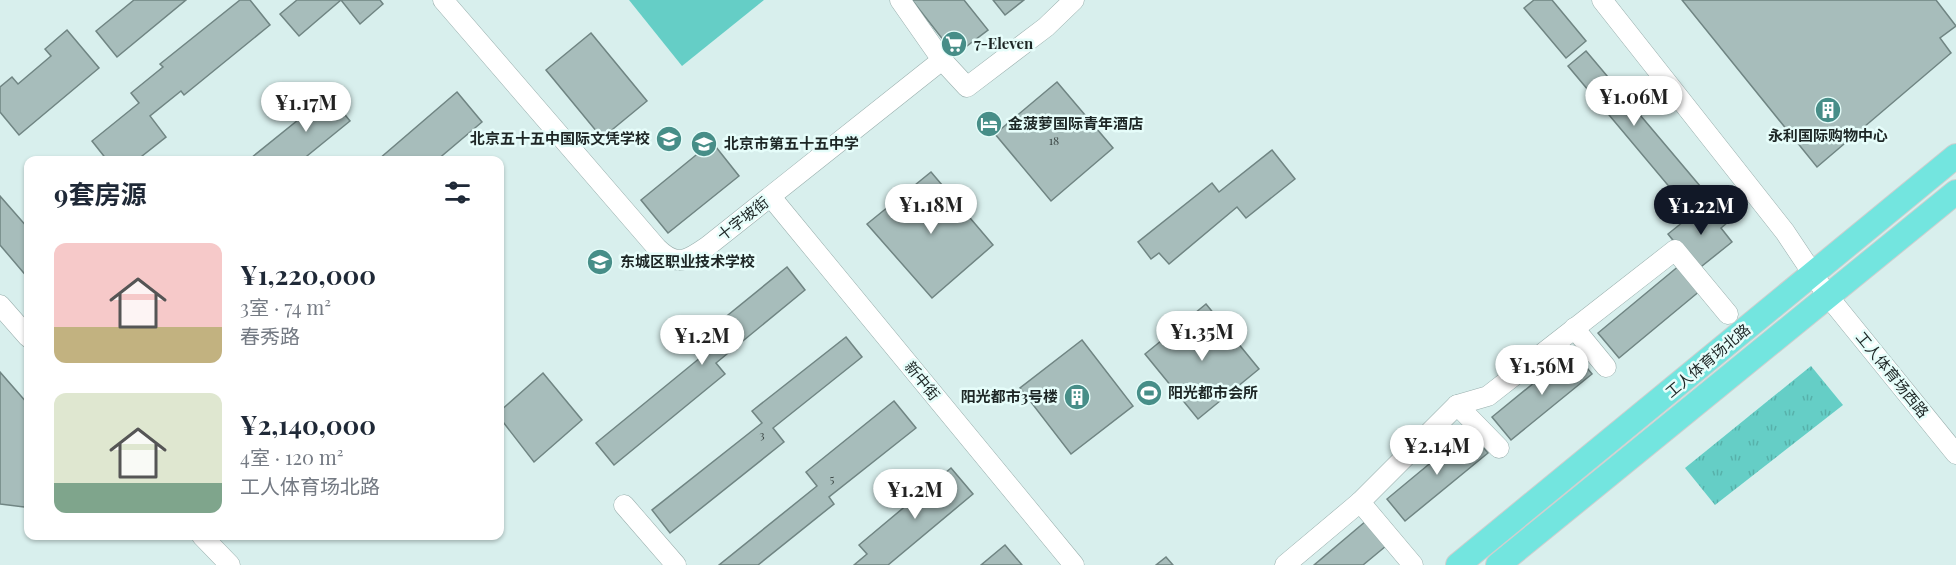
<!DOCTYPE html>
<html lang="zh">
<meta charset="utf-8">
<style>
:root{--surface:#fff;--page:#f6f6f7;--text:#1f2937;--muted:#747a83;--accent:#111827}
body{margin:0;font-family:"Playfair Display","Noto Sans SC",serif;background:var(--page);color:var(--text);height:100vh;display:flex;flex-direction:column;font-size:22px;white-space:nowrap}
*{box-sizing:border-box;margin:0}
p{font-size:20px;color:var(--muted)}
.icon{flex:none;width:33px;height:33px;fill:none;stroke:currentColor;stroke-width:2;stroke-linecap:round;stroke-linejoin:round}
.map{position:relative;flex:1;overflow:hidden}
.details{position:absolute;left:24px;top:156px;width:480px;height:384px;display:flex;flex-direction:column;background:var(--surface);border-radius:12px;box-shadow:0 2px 4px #0004}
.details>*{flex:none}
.price{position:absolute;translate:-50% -51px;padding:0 14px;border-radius:21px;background:#fff;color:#222;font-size:20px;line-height:39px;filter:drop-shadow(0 2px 3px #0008)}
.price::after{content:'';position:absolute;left:50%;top:36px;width:18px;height:14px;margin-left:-9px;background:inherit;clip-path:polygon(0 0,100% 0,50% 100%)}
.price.current{background:var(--accent);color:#fff}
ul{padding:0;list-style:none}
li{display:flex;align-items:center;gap:18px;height:150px;padding:0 30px}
li span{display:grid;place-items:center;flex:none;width:168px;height:120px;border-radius:12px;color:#555}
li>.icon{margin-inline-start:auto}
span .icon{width:72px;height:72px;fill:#fffc;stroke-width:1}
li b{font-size:26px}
h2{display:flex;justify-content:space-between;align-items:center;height:72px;padding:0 30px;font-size:26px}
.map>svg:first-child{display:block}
.grass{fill:#65cec6}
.park{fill:url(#park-tufts)}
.building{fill:#a7bdbb;stroke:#708583;stroke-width:1.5}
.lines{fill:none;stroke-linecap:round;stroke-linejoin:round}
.minor-casing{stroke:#99afad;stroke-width:21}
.major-casing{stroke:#cdcfcf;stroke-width:26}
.minor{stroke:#fff;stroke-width:20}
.major{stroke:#73e5df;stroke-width:24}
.labels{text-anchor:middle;stroke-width:5;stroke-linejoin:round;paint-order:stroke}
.number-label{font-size:12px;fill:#404c4a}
.poi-label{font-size:15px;font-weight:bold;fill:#1d2625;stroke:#e6fdfa;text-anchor:start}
.street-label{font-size:15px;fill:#1d2625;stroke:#e6fdfa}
</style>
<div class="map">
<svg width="1956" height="565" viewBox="0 0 1956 565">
<defs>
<pattern id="park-tufts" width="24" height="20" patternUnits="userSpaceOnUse" patternTransform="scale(1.5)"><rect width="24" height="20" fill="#65cec6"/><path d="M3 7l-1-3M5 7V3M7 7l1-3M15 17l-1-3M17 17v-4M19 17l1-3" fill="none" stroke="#57b1aa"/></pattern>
</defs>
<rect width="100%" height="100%" fill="#d8efed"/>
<path class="grass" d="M629,0h135l-82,66z"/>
<path class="park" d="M1811,366l32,39 -128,100 -30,-37z"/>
<g class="building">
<path d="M134,0h52l-69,57 -21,-26z"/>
<path d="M240,0h10l20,25 -86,70 -3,-4 -31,25 16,21 -29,23h-30l-15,-19 47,-38 -8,-10 32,-26 -3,-3z"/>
<path d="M297,0h83l3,4 -23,20 -19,-24 -42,36 -19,-22z"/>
<path d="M912,0h52l24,30 -33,25z"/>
<path d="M993,0h31l-19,15z"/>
<path d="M1534,0h18l34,41 -20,17 -42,-50z"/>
<path d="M1682,0h254l20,26 -16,12 11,15 -134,114z"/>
<path d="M67,30l32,38 -80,67 -19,-23v-25l12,-10 6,7 33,-28 -6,-7z"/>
<path d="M591,33l56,68 -45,37 -56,-68z"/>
<path d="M1586,51l114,135 -18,16 -114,-136z"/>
<path d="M1057,82l56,66 -62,53 -56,-67z"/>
<path d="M457,92l25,30 -45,38h-57l-1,-1z"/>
<path d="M329,95l21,26 -48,39h-49l-2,-2z"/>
<path d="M712,142l27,34 -71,57 -27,-33z"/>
<path d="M1272,150l23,29 -49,39 -9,-11 -68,57 -10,-11 -8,6 -13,-17 74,-59 7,9z"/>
<path d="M931,172l62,73 -61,53 -65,-74z"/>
<path d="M0,196l28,32v50l-28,-33z"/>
<path d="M1709,201l18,22 -6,5 11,14 -35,28 -29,-36z"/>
<path d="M1680,265l21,25 -82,68 -21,-25z"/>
<path d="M787,267l18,23 -89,73 9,11 -111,91 -18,-22 110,-90 -10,-12z"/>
<path d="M1206,304l53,65 -61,50 -53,-65z"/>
<path d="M846,337l16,20 -89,71 11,14 -114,91 -18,-23 110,-87 -10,-12z"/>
<path d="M1082,340l51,66 -62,48 -51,-66z"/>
<path d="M1573,351l19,23 -81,66 -19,-23z"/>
<path d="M0,372l28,32v99l-4,4 -24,-3z"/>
<path d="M543,373l39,47 -48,42 -34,-44v-7z"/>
<path d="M894,401l22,27 -87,69 5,7 -76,61h-39l98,-79 -11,-14z"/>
<path d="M1469,431l19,22 -83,68 -18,-22z"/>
<path d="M951,468l22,26 -85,71h-34l13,-11 -8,-9z"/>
<path d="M1366,521l20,25 -23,19h-49z"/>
<path d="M1005,545l17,20h-41z"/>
<path d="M1166,557l7,8h-17z"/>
</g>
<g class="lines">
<g class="minor-casing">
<g id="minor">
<path d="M443,0l214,248c20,20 31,12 51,-2l234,-186"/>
<path d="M900,0l42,60 25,27 79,-60 28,-27"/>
<path d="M1602,0l183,232 42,63 129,159"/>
<path d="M771,197l303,368"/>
<path d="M0,305l28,32"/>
<path d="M1574,328l32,39"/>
<path d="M1457,405l42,43"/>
<path d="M624,505l52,60"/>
<path d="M202,536l28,29"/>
<path d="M1285,565l75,-63"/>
<path d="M1413,565l-53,-63 97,-97 31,-9 187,-146 53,64"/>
</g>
</g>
<g class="major-casing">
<g id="major">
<path d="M1458,565l498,-409"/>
<path d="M1498,565l458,-373"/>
</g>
</g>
<use href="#minor" class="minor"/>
<use href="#major" class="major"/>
</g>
<defs>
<g id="supermarket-disc" transform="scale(1.35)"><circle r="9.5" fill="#478e88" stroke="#e6fdfa"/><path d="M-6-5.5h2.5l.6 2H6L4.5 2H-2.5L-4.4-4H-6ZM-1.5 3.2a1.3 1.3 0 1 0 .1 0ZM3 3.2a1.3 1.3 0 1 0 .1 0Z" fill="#fff"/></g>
<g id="building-disc" transform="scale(1.35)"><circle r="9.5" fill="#478e88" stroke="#e6fdfa"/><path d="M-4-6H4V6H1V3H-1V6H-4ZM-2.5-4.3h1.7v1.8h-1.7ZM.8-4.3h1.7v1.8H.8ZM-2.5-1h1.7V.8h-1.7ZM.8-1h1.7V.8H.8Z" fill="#fff"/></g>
<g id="hotel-disc" transform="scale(1.35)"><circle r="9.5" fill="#478e88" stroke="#e6fdfa"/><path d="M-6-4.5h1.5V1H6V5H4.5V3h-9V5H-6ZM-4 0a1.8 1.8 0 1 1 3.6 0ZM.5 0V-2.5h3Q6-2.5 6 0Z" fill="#fff"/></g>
<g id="school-disc" transform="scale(1.35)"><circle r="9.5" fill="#478e88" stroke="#e6fdfa"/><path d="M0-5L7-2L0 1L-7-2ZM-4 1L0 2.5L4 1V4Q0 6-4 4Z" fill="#fff"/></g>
<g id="stadium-disc" transform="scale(1.35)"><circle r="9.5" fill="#478e88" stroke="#e6fdfa"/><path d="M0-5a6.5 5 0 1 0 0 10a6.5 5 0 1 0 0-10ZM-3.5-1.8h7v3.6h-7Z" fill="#fff"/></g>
</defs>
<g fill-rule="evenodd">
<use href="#supermarket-disc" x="954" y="44"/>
<use href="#building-disc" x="1828" y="110"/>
<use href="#hotel-disc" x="989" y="124"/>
<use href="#school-disc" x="669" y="139"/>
<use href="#school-disc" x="704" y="144"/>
<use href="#school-disc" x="600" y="262"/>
<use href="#stadium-disc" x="1149" y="393"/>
<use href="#building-disc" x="1077" y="397"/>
</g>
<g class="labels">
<g class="number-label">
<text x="1054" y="145">18</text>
<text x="762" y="439">3</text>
<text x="832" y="483">5</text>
</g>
<g class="poi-label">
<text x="974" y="49">7-Eleven</text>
<text x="1008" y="129">金菠萝国际青年酒店</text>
<text x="1828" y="141" text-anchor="middle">永利国际购物中心</text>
<text x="650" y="144" text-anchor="end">北京五十五中国际文凭学校</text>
<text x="724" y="149">北京市第五十五中学</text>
<text x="620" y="267">东城区职业技术学校</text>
<text x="1168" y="398">阳光都市会所</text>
<text x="1058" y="402" text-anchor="end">阳光都市3号楼</text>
</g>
<g class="street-label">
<text transform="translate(743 219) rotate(-38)" y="5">十字坡街</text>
<text transform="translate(1708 361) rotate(-40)" y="5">工人体育场北路</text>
<text transform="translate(1892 375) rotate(51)" y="5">工人体育场西路</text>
<text transform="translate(922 381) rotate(51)" y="5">新中街</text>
</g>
</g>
</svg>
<b class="price" style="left:1634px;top:127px">¥1.06M</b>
<b class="price" style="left:306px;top:133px">¥1.17M</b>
<b class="price" style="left:931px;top:235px">¥1.18M</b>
<b class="price current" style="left:1701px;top:236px">¥1.22M</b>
<b class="price" style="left:1202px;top:362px">¥1.35M</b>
<b class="price" style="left:702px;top:366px">¥1.2M</b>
<b class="price" style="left:1542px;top:396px">¥1.56M</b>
<b class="price" style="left:1437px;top:476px">¥2.14M</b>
<b class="price" style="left:915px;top:520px">¥1.2M</b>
<section class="details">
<h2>9套房源<svg class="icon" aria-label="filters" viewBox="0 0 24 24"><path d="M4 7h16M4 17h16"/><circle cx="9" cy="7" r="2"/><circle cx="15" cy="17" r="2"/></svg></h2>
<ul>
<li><span style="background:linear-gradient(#f6c9c9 70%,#c2b280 0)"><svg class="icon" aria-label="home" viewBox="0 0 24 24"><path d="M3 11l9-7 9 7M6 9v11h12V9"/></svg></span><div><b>¥1,220,000</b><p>3室 · 74 m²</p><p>春秀路</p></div></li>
<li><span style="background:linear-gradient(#dfe7d0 75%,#7fa58c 0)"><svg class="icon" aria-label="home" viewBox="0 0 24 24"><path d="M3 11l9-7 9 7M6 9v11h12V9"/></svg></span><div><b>¥2,140,000</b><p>4室 · 120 m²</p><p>工人体育场北路</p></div></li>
</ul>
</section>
</div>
